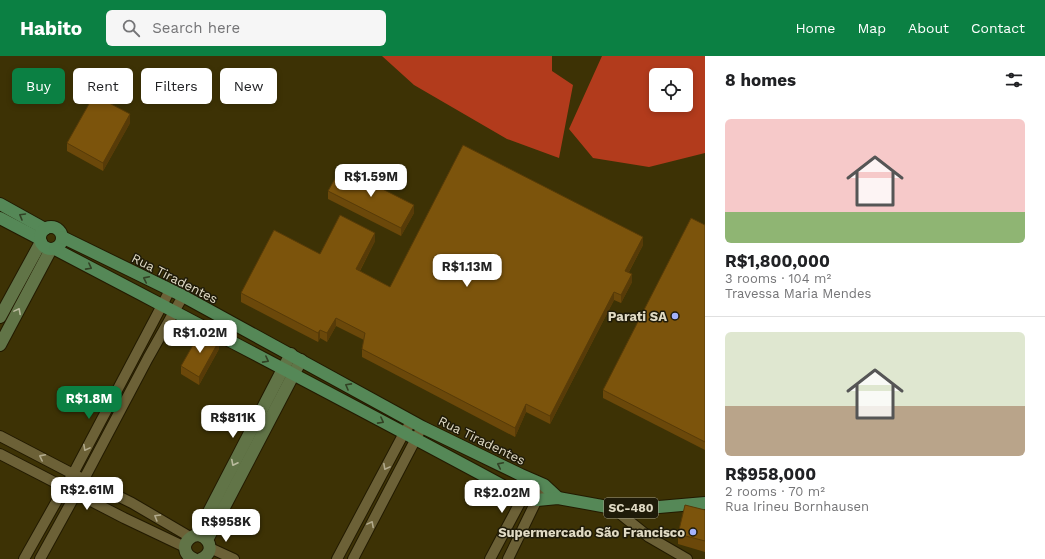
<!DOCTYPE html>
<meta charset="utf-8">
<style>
:root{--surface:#fff;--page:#f6f6f6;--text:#202124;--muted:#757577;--line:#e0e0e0;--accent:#0b8043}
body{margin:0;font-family:"Work Sans",sans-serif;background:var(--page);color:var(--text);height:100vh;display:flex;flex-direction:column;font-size:15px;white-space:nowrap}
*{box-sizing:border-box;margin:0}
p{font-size:13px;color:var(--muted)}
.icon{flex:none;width:22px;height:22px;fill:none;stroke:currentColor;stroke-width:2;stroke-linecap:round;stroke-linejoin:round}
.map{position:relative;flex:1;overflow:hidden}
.side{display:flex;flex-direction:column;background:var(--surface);width:340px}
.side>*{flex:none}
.guide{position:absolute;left:12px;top:12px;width:380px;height:36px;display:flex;gap:8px}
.fabs{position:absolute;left:649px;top:12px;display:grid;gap:8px}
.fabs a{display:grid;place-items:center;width:44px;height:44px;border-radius:6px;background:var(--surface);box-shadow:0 2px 6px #0003;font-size:20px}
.price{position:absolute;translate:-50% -34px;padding:0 9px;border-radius:8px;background:#fff;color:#222;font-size:13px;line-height:26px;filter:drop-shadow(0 1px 2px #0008)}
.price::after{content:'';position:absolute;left:50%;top:24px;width:12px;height:9px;margin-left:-6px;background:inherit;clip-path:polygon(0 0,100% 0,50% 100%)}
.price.on{background:var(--accent);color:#fff}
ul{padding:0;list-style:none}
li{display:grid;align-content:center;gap:8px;height:212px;padding:0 20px}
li+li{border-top:1px solid var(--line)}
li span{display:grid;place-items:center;height:124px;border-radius:6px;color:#555}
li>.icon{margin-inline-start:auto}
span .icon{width:72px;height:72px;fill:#fffc;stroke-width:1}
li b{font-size:17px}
h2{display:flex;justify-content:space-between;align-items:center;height:48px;padding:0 20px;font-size:17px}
.pill{padding:0 14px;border-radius:6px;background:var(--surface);box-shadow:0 2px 6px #0003;font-size:14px;line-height:36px}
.pill.on{background:var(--accent);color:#fff}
header{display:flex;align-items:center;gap:24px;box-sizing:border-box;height:56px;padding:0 20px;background:var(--accent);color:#fff}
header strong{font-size:19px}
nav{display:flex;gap:22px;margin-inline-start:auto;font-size:14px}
.search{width:280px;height:36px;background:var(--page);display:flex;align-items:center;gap:10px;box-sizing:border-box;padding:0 14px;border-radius:6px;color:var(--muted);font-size:15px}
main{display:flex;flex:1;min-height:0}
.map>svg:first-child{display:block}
.forest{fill:#b23b1c;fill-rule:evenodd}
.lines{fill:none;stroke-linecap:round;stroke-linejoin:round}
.street-casing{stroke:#221a00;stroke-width:12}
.secondary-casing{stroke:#221a00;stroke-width:14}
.primary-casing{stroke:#221a00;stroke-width:14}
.street{stroke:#6c6137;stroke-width:10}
.secondary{stroke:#617447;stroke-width:12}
.primary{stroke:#558857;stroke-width:12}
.wall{fill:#6b480a}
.shaded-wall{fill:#573b08}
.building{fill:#7c540c;stroke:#573b08}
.oneway{stroke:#324124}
.oneway2{stroke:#babb9e}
.oneway3{stroke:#b2aa8c}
.poi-dot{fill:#a3b2fc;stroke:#1f1b09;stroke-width:1.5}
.labels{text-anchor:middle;stroke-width:3;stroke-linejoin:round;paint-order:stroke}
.shield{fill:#1f1b09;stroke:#a6a18c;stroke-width:1}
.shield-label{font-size:12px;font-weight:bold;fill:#e0dac4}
.street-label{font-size:13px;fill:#e0dac4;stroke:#1f1b09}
.poi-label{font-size:13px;font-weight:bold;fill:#e0dac4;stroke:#1f1b09;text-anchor:end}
</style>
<header>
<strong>Habito</strong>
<div class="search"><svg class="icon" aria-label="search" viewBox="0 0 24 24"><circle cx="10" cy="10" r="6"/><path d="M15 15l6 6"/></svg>Search here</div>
<nav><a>Home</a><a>Map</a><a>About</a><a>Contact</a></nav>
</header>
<main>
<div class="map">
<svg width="705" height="503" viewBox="0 0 705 503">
<rect width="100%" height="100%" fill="#3d3205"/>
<g class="forest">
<path d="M382,0h170v15l21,14 -14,73 -52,-19 -93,-54z"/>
<path d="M602,0h103v97l-56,14 -56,-9 -24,-29zM656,19h30v30h-30z"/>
</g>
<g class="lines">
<g class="street-casing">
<g id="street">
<path d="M0,380l73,38 59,29 58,34"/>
<path d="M0,398l124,64 61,29"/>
<path d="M613,452l36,29 38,22"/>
<path d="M210,492l24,11"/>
<path d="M24,503l40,-71 9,-14 97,-184"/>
<path d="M40,503l44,-80 64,-121 35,-62"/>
<path d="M337,503l67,-126 8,-12"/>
<path d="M353,503l69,-132"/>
<path d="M490,503l42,-79"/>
<path d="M508,503l36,-74"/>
</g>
</g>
<g class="secondary-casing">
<g id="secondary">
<path d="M0,261l41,-75"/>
<path d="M0,289l51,-96"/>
<path d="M197,479l86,-166 8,-15"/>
<path d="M207,484l94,-180"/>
<path d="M194,503c-5,-2 -9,-6 -9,-12 0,-3 2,-6 4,-8 13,-13 32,11 12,20"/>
</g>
</g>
<g class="primary-casing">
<g id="primary">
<path d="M0,148l45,25"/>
<path d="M0,162l40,21"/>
<circle cx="51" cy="182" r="11"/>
<path d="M62,181l121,59 239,131 99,48 23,10 14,13"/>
<path d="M55,193c154,81 308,161 461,244l21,7 21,-2 55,10 46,-1 46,-4"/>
</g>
</g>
<use href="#street" class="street"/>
<use href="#secondary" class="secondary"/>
<use href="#primary" class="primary"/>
</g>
<g class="wall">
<path d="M130,67l-27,48 -36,-20v-8z"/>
<path d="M328,135l86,22 -13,23 -73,-37z"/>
<path d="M705,169v225l-102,-52v-8z"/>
<path d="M375,185l-15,30 30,16 253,-42 -14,27 3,10 -11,21 -7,-3 -64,124 -24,-12 -11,25 -153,-80v-8l2,-9 -28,-14 -9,16 -7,-4 -2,4 -77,-40v-9l79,-39z"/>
<path d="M219,293l-20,36 -18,-11v-8z"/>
<path d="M705,454v42l-27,-8v-10z"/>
</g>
<g class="shaded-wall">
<path d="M130,58v9l-27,48v-8z"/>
<path d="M414,149v8l-13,23v-8z"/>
<path d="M375,177v8l-19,37v-9z"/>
<path d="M643,181v8l-18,34v-8z"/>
<path d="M632,218v8l-11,21v-8z"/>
<path d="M614,236v8l-64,124v-8z"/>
<path d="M336,262v8l-9,16v-9z"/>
<path d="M320,274v8l-2,4v-9z"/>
<path d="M219,285v8l-20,36v-8z"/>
<path d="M526,348v8l-11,25v-9z"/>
</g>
<g class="building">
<path d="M94,39l36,19 -27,49 -36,-20z"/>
<path d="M463,89l180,92 -18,34 7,3 -11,21 -7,-3 -64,124 -24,-12 -11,24 -153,-79 3,-16 -29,-15 -9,15 -7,-3 -2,3 -77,-40 33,-63 46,24 20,-39 35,18 -19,36 34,18z"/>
<path d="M341,112l73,37 -13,23 -73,-37z"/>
<path d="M691,162l14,7v217l-102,-52z"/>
<path d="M201,275l18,10 -20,36 -18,-11z"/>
<path d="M685,449l20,5v31l-27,-7z"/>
</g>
<defs><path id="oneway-chevron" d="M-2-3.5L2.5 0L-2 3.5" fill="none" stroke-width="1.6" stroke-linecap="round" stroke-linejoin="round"/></defs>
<g class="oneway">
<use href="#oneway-chevron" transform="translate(22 160) rotate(-150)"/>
<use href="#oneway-chevron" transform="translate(89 211) rotate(28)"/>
<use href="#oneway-chevron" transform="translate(146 223) rotate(-154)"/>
<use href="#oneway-chevron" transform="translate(266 304) rotate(28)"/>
<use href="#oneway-chevron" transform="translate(348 330) rotate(-151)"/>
<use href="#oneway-chevron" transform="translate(381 365) rotate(28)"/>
<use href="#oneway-chevron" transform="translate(500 409) rotate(-154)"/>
</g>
<g class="oneway2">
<use href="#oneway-chevron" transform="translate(18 255) rotate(-62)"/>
<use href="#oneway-chevron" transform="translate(234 407) rotate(117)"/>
</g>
<g class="oneway3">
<use href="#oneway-chevron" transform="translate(86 392) rotate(118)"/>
<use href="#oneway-chevron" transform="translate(42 401) rotate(-153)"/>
<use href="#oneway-chevron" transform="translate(386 411) rotate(118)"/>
<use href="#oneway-chevron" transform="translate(157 461) rotate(-149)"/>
<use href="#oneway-chevron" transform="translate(371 468) rotate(-62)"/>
</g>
<g class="poi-dot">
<circle cx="675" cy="260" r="4"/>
<circle cx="693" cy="476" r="4"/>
</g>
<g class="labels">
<rect class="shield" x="604" y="442" width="54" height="20" rx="3"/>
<g class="shield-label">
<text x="631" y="456">SC-480</text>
</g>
<g class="street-label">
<text transform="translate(175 222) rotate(27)" y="5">Rua Tiradentes</text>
<text transform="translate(482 384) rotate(26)" y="5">Rua Tiradentes</text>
</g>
<g class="poi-label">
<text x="667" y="265">Parati SA</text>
<text x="685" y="481">Supermercado São Francisco</text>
</g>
</g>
</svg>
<div class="fabs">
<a><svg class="icon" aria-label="locate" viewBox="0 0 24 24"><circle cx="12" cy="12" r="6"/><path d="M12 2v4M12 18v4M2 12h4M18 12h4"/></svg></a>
</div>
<b class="price" style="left:371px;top:142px">R$1.59M</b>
<b class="price" style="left:467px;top:232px">R$1.13M</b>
<b class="price" style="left:200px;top:298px">R$1.02M</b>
<b class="price on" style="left:89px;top:364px">R$1.8M</b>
<b class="price" style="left:233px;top:383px">R$811K</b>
<b class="price" style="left:87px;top:455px">R$2.61M</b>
<b class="price" style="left:502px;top:458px">R$2.02M</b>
<b class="price" style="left:226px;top:487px">R$958K</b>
<div class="guide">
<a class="pill on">Buy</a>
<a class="pill">Rent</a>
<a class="pill">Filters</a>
<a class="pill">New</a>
</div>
</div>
<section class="side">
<h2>8 homes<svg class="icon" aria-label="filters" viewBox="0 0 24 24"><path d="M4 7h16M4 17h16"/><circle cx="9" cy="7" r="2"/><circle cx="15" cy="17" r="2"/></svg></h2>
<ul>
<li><span style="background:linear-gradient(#f6c9c9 75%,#8fb573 0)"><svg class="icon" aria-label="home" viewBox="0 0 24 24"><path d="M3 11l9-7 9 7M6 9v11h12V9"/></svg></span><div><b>R$1,800,000</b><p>3 rooms · 104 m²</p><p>Travessa Maria Mendes</p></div></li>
<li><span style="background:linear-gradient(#dfe7d0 60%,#b9a48a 0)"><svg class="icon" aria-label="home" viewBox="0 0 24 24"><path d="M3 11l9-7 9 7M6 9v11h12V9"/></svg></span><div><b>R$958,000</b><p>2 rooms · 70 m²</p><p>Rua Irineu Bornhausen</p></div></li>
</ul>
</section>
</main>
